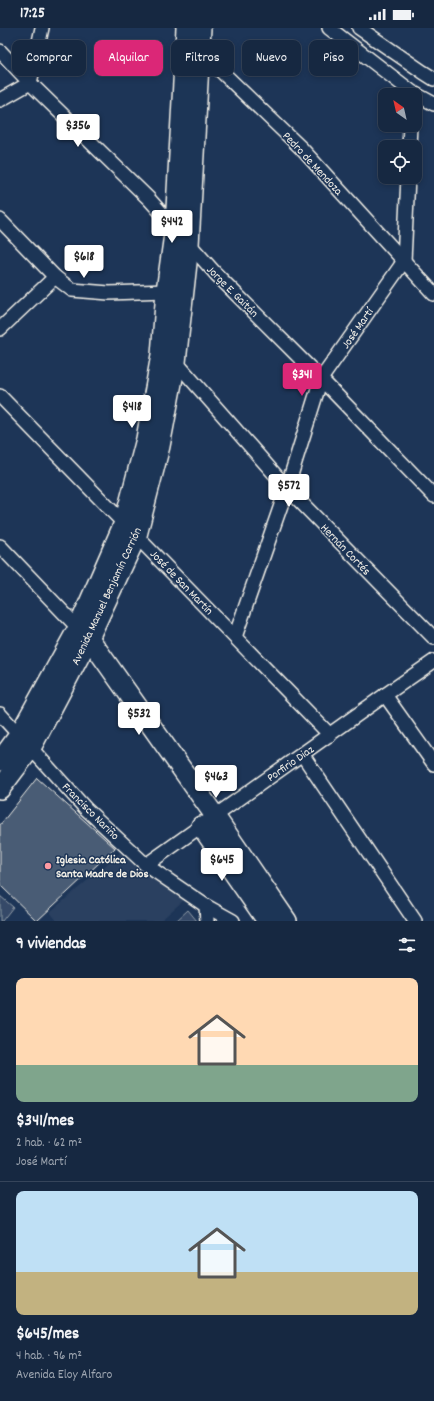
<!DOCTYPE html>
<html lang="es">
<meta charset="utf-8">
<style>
:root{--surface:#162841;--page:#23344c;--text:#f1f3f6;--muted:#9ea6b1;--line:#35445a;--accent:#db2777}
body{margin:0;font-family:Dekko,sans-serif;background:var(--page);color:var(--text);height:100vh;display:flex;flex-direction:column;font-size:15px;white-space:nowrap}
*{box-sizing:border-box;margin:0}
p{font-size:13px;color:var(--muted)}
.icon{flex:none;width:22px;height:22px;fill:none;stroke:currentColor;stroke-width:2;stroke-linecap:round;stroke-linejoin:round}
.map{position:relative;height:893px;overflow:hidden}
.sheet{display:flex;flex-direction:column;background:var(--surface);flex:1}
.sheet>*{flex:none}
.hud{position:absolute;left:12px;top:12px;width:410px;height:36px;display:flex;gap:8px}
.needle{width:26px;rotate:326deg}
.tools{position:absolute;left:378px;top:60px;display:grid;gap:8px}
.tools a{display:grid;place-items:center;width:44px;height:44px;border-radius:8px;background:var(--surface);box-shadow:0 2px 6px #0003,0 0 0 1px var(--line);font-size:20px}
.price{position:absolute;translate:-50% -34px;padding:0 9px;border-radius:4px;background:#fff;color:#222;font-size:13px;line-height:26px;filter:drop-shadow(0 1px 2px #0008)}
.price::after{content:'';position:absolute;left:50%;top:24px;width:12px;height:9px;margin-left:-6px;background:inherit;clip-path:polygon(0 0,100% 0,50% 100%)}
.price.on{background:var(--accent);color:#fff}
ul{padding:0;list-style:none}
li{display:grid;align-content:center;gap:8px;height:212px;padding:0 16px}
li+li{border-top:1px solid var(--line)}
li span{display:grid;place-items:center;height:124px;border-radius:8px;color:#555}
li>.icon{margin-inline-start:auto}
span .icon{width:72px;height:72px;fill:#fffc;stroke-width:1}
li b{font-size:17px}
h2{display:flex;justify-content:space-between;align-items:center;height:48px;padding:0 16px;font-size:17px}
.tag{padding:0 14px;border-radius:8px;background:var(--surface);box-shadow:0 2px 6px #0003,0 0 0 1px var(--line);font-size:14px;line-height:36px}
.tag.on{background:var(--accent);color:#fff}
.status{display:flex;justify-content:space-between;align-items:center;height:28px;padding:0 20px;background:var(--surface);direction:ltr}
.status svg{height:11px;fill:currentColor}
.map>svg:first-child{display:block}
.built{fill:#2a4060}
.green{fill:#354a67;stroke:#949ea8}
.building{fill:#485b74;stroke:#f4f1e8}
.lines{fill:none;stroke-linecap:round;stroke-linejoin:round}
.street-casing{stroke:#f4f1e8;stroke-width:16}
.secondary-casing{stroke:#f4f1e8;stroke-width:22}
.street{stroke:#1d3557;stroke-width:13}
.secondary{stroke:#1d3557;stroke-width:19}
.poi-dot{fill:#ff9aa2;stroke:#1d3557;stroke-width:1.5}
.labels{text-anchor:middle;stroke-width:3;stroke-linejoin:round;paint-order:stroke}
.street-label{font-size:12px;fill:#f4f1e8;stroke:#1d3557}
.poi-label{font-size:12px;font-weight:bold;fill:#f4f1e8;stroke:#1d3557;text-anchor:start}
</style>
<div class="status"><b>17:25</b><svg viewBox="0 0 49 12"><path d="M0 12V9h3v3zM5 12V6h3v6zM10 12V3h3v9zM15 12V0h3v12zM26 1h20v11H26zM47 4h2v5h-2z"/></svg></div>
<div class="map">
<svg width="434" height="893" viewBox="0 0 434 893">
<rect width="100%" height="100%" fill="#1d3557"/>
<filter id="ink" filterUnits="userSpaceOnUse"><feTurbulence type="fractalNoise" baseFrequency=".025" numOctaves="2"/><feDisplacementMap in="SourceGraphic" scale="8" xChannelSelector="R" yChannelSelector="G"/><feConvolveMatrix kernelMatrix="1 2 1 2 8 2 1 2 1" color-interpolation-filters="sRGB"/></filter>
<g filter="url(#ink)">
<path class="built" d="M120,825l21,19 43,28 -24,21h-103l-7,-9z"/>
<g class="green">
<path d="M0,868l13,11 -11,14h-2z"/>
<path d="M188,882l9,11h-21z"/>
</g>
<path class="building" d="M37,750l78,70 -78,73 -37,-36v-60z"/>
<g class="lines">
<g class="street-casing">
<g id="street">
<path d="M329,0l83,64 22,12"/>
<path d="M359,0l64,44 11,7"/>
<path d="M197,20l104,100 133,146"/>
<path d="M0,23l30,32 119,116 67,75 105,105 113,117"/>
<path d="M0,72l30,-17 12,-55"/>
<path d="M409,119l1,-22"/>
<path d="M0,192l55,57 17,13 37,3 57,-2 7,2"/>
<path d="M0,301l55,-52"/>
<path d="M172,332l4,2 111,126 147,150"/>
<path d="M0,368l330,339"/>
<path d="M0,518l83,87"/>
<path d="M235,609l52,-149 34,-109 83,-118 4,-84"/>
<path d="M385,667l49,69"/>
<path d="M0,686l86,95 60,56 60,41 27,15"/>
<path d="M302,726l113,167"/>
<path d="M146,837l239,-170 49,-34"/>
<path d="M206,878l1,15"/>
</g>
</g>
<g class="secondary-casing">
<g id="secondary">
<path d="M89,610l126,178 72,105"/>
<path d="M0,733l19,-26 59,-107 46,-105 22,-84 15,-84 5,-64 9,-64 11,-199"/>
<path d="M0,761l31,-41 58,-110 48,-103 23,-89 16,-84 13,-117 12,-217"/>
<path d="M201,798l66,95"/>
</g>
</g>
<use href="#street" class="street"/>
<use href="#secondary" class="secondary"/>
</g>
</g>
<circle class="poi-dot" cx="48" cy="838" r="4"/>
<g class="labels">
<g class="street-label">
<text transform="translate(313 135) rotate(47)" y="4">Pedro de Mendoza</text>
<text transform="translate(233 263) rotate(45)" y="4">Jorge E. Gaitán</text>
<text transform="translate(357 300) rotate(-55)" y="4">José Martí</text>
<text transform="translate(346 521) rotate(46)" y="4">Hernán Cortés</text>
<text transform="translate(182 554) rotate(46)" y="4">José de San Martín</text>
<text transform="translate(106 568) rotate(-65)" y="4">Avenida Manuel Benjamín Carrión</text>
<text transform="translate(290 735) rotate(-35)" y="4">Porfirio Diaz</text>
<text transform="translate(91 783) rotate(45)" y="4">Francisco Nariño</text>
</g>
<g class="poi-label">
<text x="56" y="835">Iglesia Católica<tspan x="56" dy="14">Santa Madre de Dios</tspan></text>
</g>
</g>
</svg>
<div class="tools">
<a><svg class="needle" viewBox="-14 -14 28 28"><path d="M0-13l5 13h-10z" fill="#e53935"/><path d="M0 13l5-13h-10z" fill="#9ea6b1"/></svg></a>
<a><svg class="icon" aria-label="locate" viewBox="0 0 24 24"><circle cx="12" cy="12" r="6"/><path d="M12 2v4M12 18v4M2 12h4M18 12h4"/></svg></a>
</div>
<b class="price" style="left:78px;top:120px">$356</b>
<b class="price" style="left:172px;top:216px">$442</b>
<b class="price" style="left:84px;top:251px">$618</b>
<b class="price on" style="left:302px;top:369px">$341</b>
<b class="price" style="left:132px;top:401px">$418</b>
<b class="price" style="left:289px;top:480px">$572</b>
<b class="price" style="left:139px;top:708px">$532</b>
<b class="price" style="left:216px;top:771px">$463</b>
<b class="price" style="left:222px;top:854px">$645</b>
<div class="hud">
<a class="tag">Comprar</a>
<a class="tag on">Alquilar</a>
<a class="tag">Filtros</a>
<a class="tag">Nuevo</a>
<a class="tag">Piso</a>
</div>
</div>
<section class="sheet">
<h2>9 viviendas<svg class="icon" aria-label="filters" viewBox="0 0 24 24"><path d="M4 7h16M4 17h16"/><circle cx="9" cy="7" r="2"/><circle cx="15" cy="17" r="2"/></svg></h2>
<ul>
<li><span style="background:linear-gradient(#ffd9b3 70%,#7fa58c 0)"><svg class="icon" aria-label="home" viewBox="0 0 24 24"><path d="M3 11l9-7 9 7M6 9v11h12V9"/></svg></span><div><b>$341/mes</b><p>2 hab. · 62 m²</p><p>José Martí</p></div></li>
<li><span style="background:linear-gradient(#bfe0f5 65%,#c2b280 0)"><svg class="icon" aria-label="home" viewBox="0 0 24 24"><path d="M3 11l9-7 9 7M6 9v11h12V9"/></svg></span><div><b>$645/mes</b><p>4 hab. · 96 m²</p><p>Avenida Eloy Alfaro</p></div></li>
</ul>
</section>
